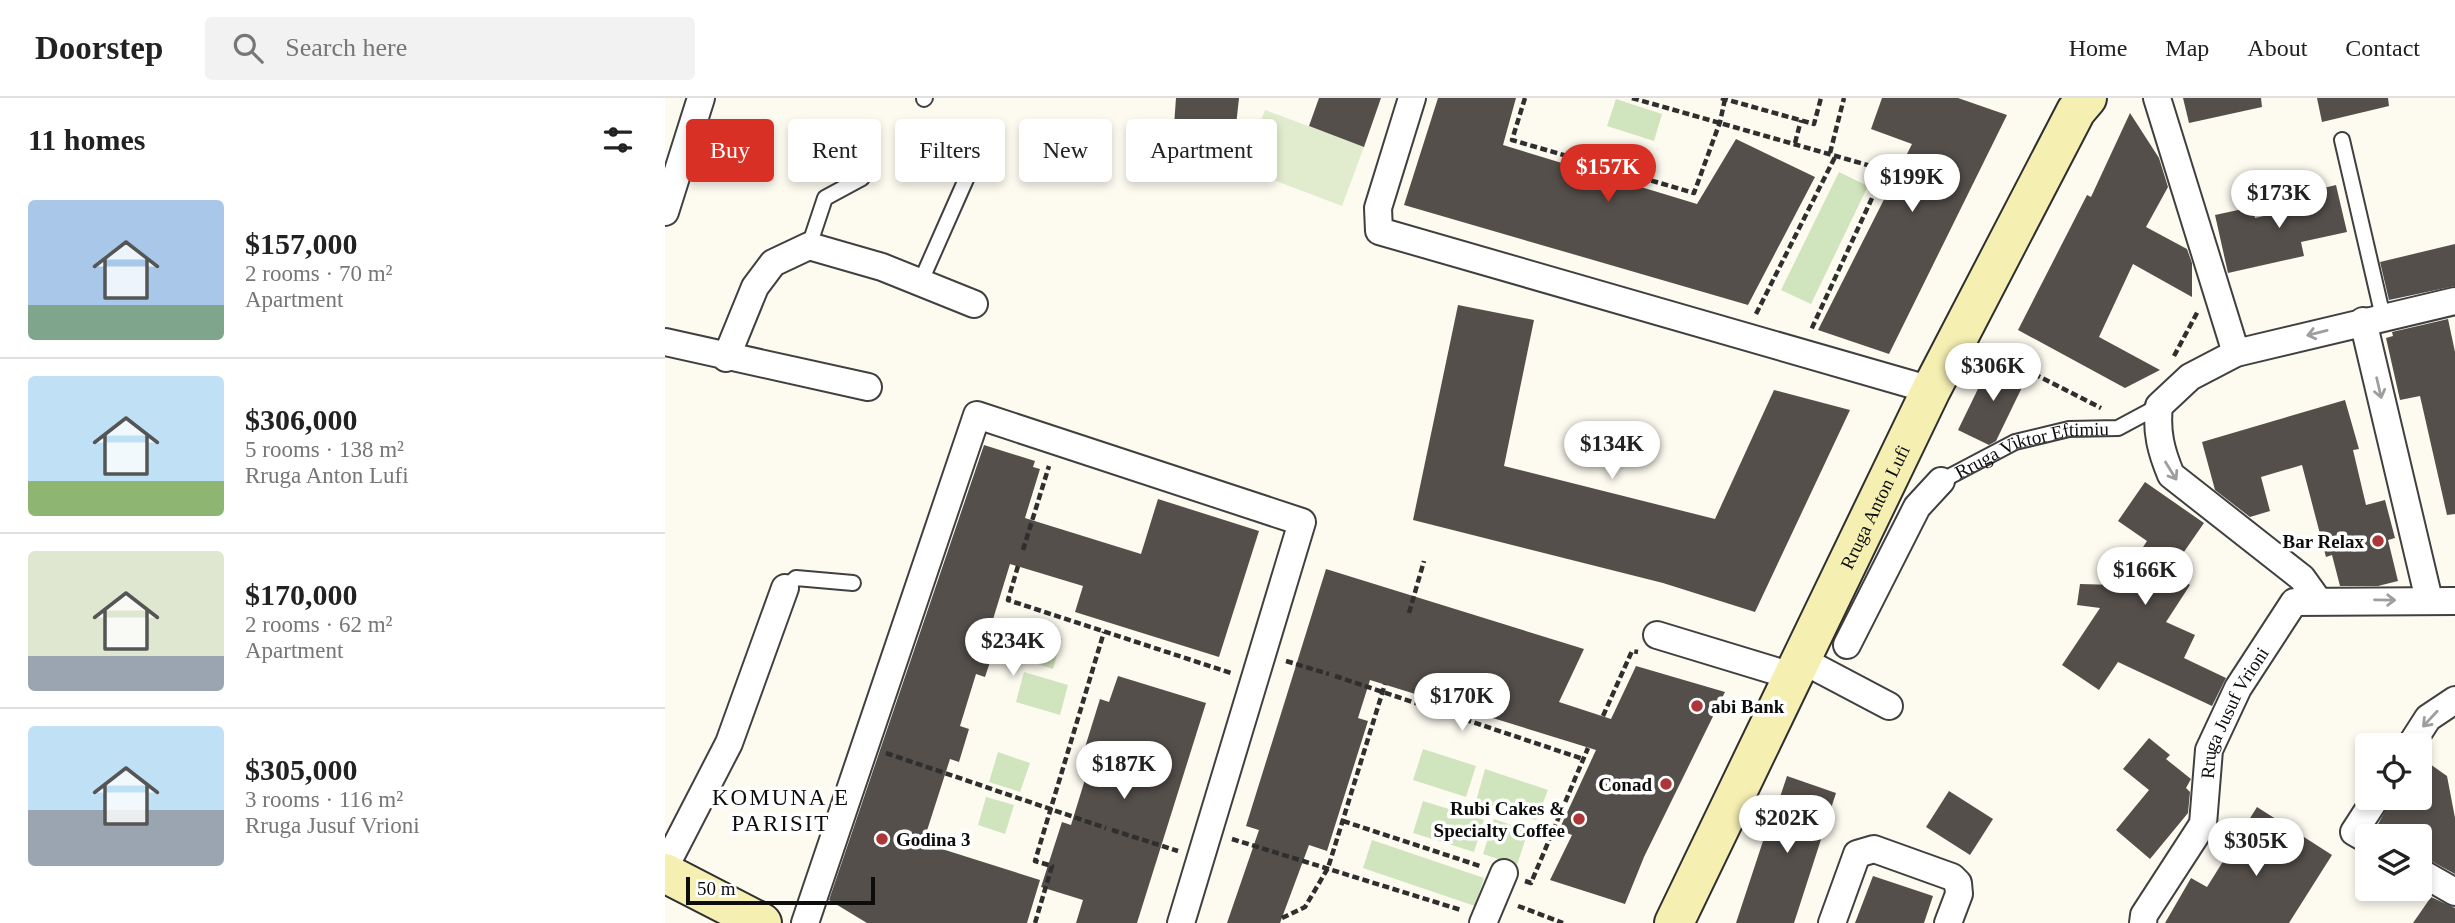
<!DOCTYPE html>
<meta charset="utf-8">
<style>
:root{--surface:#fff;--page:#f2f2f2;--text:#222;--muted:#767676;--line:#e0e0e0;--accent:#d93025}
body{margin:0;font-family:Georgia,serif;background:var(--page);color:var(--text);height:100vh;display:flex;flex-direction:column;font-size:26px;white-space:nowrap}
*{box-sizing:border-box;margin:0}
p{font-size:23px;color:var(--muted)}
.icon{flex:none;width:38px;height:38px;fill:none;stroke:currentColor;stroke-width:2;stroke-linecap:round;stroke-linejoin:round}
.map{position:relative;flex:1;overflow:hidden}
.side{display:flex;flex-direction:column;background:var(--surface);width:665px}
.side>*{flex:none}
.guide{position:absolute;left:21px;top:21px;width:665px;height:63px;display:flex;gap:14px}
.buttons{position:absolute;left:1690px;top:635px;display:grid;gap:14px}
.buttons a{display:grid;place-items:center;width:77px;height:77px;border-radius:7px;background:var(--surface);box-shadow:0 4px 10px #0003;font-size:35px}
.scale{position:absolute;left:21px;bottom:18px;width:189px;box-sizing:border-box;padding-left:7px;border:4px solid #0d0d0d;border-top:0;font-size:19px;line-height:24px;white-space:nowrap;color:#0d0d0d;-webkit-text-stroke:5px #fff;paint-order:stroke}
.price{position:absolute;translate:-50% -60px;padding:0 16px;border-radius:24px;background:#fff;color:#222;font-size:23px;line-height:46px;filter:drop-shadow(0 2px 4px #0008)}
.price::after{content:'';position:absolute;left:50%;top:42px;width:21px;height:16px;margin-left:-10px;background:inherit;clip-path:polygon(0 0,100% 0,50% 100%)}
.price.current{background:var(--accent);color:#fff}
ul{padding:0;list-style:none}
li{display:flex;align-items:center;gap:21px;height:175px;padding:0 28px}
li+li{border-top:2px solid var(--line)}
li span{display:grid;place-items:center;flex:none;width:196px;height:140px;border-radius:7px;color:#555}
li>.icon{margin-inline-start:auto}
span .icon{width:84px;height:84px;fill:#fffc;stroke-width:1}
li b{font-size:30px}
h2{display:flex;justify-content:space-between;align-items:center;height:84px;padding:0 28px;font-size:30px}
.pill{padding:0 24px;border-radius:7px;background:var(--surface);box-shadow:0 4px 10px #0003;font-size:24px;line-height:63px}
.pill.current{background:var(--accent);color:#fff}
header{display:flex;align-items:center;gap:42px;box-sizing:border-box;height:98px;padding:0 35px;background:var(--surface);border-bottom:2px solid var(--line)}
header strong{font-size:33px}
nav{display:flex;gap:38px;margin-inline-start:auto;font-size:24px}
.search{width:490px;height:63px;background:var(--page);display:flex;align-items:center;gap:18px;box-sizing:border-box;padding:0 24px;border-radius:7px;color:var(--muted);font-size:26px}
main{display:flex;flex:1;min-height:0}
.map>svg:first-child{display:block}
.green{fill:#d0e4bd}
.pitch{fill:#e1ecce}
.building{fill:#554f4b}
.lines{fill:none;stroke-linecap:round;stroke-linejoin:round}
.lane-casing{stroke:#404040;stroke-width:18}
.street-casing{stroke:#404040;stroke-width:30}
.secondary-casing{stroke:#2f2f2f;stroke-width:42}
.path{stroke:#2f2f2f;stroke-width:4.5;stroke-dasharray:7 3.5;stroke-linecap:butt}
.lane{stroke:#fff;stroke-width:14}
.street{stroke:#fff;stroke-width:26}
.secondary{stroke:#f5efb2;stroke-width:38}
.oneway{stroke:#9e9e9e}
.poi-dot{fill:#ad3639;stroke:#fff;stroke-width:2.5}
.labels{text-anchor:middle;stroke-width:7;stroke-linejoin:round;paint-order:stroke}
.street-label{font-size:19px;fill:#0d0d0d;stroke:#fff}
.poi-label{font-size:19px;font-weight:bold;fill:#0d0d0d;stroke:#fff;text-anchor:end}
.quarter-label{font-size:23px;letter-spacing:2px;fill:#0d0d0d;stroke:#fff}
</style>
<header>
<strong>Doorstep</strong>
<div class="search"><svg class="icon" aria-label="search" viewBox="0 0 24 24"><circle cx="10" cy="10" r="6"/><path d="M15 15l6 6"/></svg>Search here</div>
<nav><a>Home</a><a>Map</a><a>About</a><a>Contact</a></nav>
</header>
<main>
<section class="side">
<h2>11 homes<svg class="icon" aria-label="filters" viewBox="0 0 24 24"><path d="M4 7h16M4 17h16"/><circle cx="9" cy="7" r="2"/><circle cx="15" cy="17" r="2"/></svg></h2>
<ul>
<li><span style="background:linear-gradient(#a9c7e8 75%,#7fa58c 0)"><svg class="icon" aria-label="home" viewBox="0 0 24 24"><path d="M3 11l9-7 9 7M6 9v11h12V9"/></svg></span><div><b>$157,000</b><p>2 rooms · 70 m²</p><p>Apartment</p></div></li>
<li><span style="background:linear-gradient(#bfe0f5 75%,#8fb573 0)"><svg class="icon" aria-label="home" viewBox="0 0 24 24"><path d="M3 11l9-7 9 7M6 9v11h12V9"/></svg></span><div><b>$306,000</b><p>5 rooms · 138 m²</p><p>Rruga Anton Lufi</p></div></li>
<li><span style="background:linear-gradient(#dfe7d0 75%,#9aa5b1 0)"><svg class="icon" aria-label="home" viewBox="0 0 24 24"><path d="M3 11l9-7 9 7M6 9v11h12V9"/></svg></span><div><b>$170,000</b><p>2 rooms · 62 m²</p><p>Apartment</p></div></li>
<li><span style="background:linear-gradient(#bfe0f5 60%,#9aa5b1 0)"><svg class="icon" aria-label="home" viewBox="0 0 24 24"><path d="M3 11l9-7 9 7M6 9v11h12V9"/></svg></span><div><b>$305,000</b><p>3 rooms · 116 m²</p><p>Rruga Jusuf Vrioni</p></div></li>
</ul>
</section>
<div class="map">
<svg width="1790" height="825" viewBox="0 0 1790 825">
<rect width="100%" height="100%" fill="#fdfbf0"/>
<g class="green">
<path d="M951,1l46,15 -8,27 -47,-15z"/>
<path d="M1174,74l29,14 -57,118 -30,-14z"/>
<path d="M372,532l25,8 -9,31 -25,-8z"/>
<path d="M359,574l44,13 -8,30 -44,-13z"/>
<path d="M758,651l53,17 -10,31 -53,-17z"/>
<path d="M333,654l32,11 -10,29 -31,-10z"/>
<path d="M820,671l63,21 -12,30 -60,-19z"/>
<path d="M321,699l28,8 -9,29 -27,-9z"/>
<path d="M758,703l61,19 -10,32 -61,-19z"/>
<path d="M829,721l34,12 -11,34 -34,-11z"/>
<path d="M707,742l112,38 -9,28 -112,-38z"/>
</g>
<path class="pitch" d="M600,12l99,37 -22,59 -100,-38z"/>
<g class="building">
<path d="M511,0h63l-5,46 -61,-5z"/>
<path d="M654,0h62l-17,49 -55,-21z"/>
<path d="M773,0h78l-13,47 194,59 39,-65 79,38 -67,128 -344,-100z"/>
<path d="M1217,0h76l49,17 -118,239 -71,-24 94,-186 -41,-15z"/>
<path d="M1518,0h78l1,9 -73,16z"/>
<path d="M1652,0h71l1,8 -67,16z"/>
<path d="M1465,15l29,45 9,29 -22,40 41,22 5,14v34l-59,-33 -34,73 61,33 -35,18 -107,-58 69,-135 4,2z"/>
<path d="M1671,87l11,47 -46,10 3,14 -76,17 -13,-58 37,-8 3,11 39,-9 -3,-13z"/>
<path d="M1790,146v42l-66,14 -9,-38z"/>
<path d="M793,207l76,15 -30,146 211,53 59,-129 76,20 -95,202 -92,-29 -250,-63z"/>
<path d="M1783,221l7,33v162l-8,1 -27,-119 -20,4 -14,-62 7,-2 -1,-4z"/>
<path d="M1327,262l35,17 -31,64 -7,4 -31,-15z"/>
<path d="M1680,302l14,49 -6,1 13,55 19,-5 10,38 -7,2 10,41 -20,5h-38l-8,-31 -6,2 -24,-92 -41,12 9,34 -20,6 -35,-27 -13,-48z"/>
<path d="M319,347l51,16 -2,6 7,2 -15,49 116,36 17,-55 101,32 -40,126 -144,-45 8,-26 -73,-22 -20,65 10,3 -15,45 -9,-3 -16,52 9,3 -10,33 -9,-3 -27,84 117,37 -13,43h-160l-38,-23z"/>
<path d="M1480,384l59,41 -34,49 20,13 -24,37 29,13 -11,23 42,20 -14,28 -94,-44 -19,28 -37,-25 38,-57 -23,-3 3,-21 38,1 29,-44 -29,-20z"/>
<path d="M661,471l258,80 -25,53 52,17 25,-53 89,26 -81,165 -19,47 -75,-24 22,-45 -13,-5 37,-80 -226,-70 -12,38 10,3 -41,130 -18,-6 -29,78h-53l32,-93 -13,-4z"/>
<path d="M453,578l88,27 -69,220h-61l7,-23 -42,-13 21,-65 9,3 20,-65 -9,-3 18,-58 9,3z"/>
<path d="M1484,640l21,17 -4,4 25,20 -5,9 4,4 -2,21 -38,46 -34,-29 33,-40 -26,-21z"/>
<path d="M1755,659l27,19 8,42v56l-35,-19v-19h-28l-15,-10 15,-28h28z"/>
<path d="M1122,678l49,17 -42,130h-58l29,-88 6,-7 10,-27 -2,-1z"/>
<path d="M1284,693l44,28 -23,36 -44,-28z"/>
<path d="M1592,709l75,48 -43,68h-124l26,-45 16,9z"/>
<path d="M1208,778l60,20 -9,27h-69z"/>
<path d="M1766,799l24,11v15h-42z"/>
</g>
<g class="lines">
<g class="lane-casing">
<g id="lane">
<path d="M259,1l1,-1"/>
<path d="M1677,42l41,177"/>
<path d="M144,148l16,-48 37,-20"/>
<path d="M256,183l46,-104"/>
<path id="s1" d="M1276,383l74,-39 54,-13 49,-1 41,-22"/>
<path d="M120,490l11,-10 57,5"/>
</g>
</g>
<g class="street-casing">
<g id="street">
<path d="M747,0l-34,110 1,23 552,159"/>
<path d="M1492,0l79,255"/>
<path d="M0,114l36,-114"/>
<path d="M1698,223l66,279"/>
<path d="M0,244l203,45"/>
<path d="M61,260l29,-71 18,-24 36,-17 73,21 92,37"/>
<path d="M1652,501l-15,-21 -131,-103c-10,-24 -15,-43 -12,-69l31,-29 46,-24 219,-52"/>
<path d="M992,537l135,41"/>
<path d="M1182,547l70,-138 24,-26"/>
<path d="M1135,561l89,47"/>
<path d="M1745,648l18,-28 27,-18"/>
<path d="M1703,742l-14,-8 22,-34"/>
<path d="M0,769l64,-124 56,-155"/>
<path d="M1755,774l35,20"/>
<path d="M140,825l172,-508 325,107 -121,401"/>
<path d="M818,825l21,-50"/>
<path d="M1167,825l25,-69 17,-5 78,28 6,6 1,11 -11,29"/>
<path id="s2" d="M1478,825l1,-8 59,-91 6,-74 29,-62 56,-86 161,-1"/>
</g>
</g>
<g class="secondary-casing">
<g id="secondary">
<path d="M0,775l97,50"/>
<path id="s3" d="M1009,825l257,-533 145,-279 11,-13"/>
</g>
</g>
<g class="path">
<path d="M860,0l-13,42 182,53 26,-71 5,-23"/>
<path d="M967,0l253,72 -74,160"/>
<path d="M1056,0l93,26 7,-26"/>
<path d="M1130,45l6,-23"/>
<path d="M1165,55l14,-55"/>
<path d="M1091,216l80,-159"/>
<path d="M1322,252l114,58"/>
<path d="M1509,258l24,-45"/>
<path d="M358,452l26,-84"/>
<path d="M353,468l-10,34 223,73"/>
<path d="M744,515l15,-52"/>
<path d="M621,563l43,13"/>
<path d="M670,578l248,83"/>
<path d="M938,618l29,-65 6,1"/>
<path d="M221,655l220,75"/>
<path d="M678,723l137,45"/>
<path d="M447,732l66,21"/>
<path d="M567,741l229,71"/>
<path d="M860,783l6,2 57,-135"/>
<path d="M853,808l45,17"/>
<path d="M617,820l23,-11 23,-39 57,-184"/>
<path d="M370,825l17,-57 -17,-5 69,-229"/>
</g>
<use href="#lane" class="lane"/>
<use href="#street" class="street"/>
<use href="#secondary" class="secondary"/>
</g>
<defs><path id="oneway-shaft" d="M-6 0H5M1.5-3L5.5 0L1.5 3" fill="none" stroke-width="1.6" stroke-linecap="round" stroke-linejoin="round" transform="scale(1.75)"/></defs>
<g class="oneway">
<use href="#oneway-shaft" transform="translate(1652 235) rotate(166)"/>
<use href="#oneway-shaft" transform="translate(1714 290) rotate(77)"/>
<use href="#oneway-shaft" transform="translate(1506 373) rotate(58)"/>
<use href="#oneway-shaft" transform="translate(1720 502) rotate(1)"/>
<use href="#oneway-shaft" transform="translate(1765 621) rotate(133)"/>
</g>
<g class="poi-dot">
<circle cx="1713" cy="443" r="7"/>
<circle cx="1032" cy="608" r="7"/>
<circle cx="1001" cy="686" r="7"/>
<circle cx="914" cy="721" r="7"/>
<circle cx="217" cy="741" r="7"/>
</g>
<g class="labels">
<g class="street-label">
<text dy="7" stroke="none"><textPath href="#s1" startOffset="98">Rruga Viktor Eftimiu</textPath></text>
<text dy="7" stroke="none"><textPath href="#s3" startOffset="462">Rruga Anton Lufi</textPath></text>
<text dy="7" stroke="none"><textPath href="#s2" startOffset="234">Rruga Jusuf Vrioni</textPath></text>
</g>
<g class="poi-label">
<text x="1699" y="450">Bar Relax</text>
<text x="1046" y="615" text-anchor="start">abi Bank</text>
<text x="987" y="693">Conad</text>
<text x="900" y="717">Rubi Cakes &amp;<tspan x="900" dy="22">Specialty Coffee</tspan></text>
<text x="231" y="748" text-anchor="start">Godina 3</text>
</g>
<g class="quarter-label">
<text x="116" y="707">KOMUNA E<tspan x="116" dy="26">PARISIT</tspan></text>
</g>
</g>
</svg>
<div class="buttons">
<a><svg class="icon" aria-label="locate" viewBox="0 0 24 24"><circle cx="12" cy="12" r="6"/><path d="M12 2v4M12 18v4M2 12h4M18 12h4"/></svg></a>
<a><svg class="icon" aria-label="layers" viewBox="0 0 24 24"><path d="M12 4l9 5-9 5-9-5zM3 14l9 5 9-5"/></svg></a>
</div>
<div class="scale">50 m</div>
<b class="price current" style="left:943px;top:106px">$157K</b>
<b class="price" style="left:1247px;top:116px">$199K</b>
<b class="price" style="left:1614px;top:132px">$173K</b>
<b class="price" style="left:1328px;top:305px">$306K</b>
<b class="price" style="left:947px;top:383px">$134K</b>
<b class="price" style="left:1480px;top:509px">$166K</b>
<b class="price" style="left:348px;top:580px">$234K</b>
<b class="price" style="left:797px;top:635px">$170K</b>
<b class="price" style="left:459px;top:703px">$187K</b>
<b class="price" style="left:1122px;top:757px">$202K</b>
<b class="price" style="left:1591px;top:780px">$305K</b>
<div class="guide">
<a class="pill current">Buy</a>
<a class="pill">Rent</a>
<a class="pill">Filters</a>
<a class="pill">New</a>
<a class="pill">Apartment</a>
</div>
</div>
</main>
